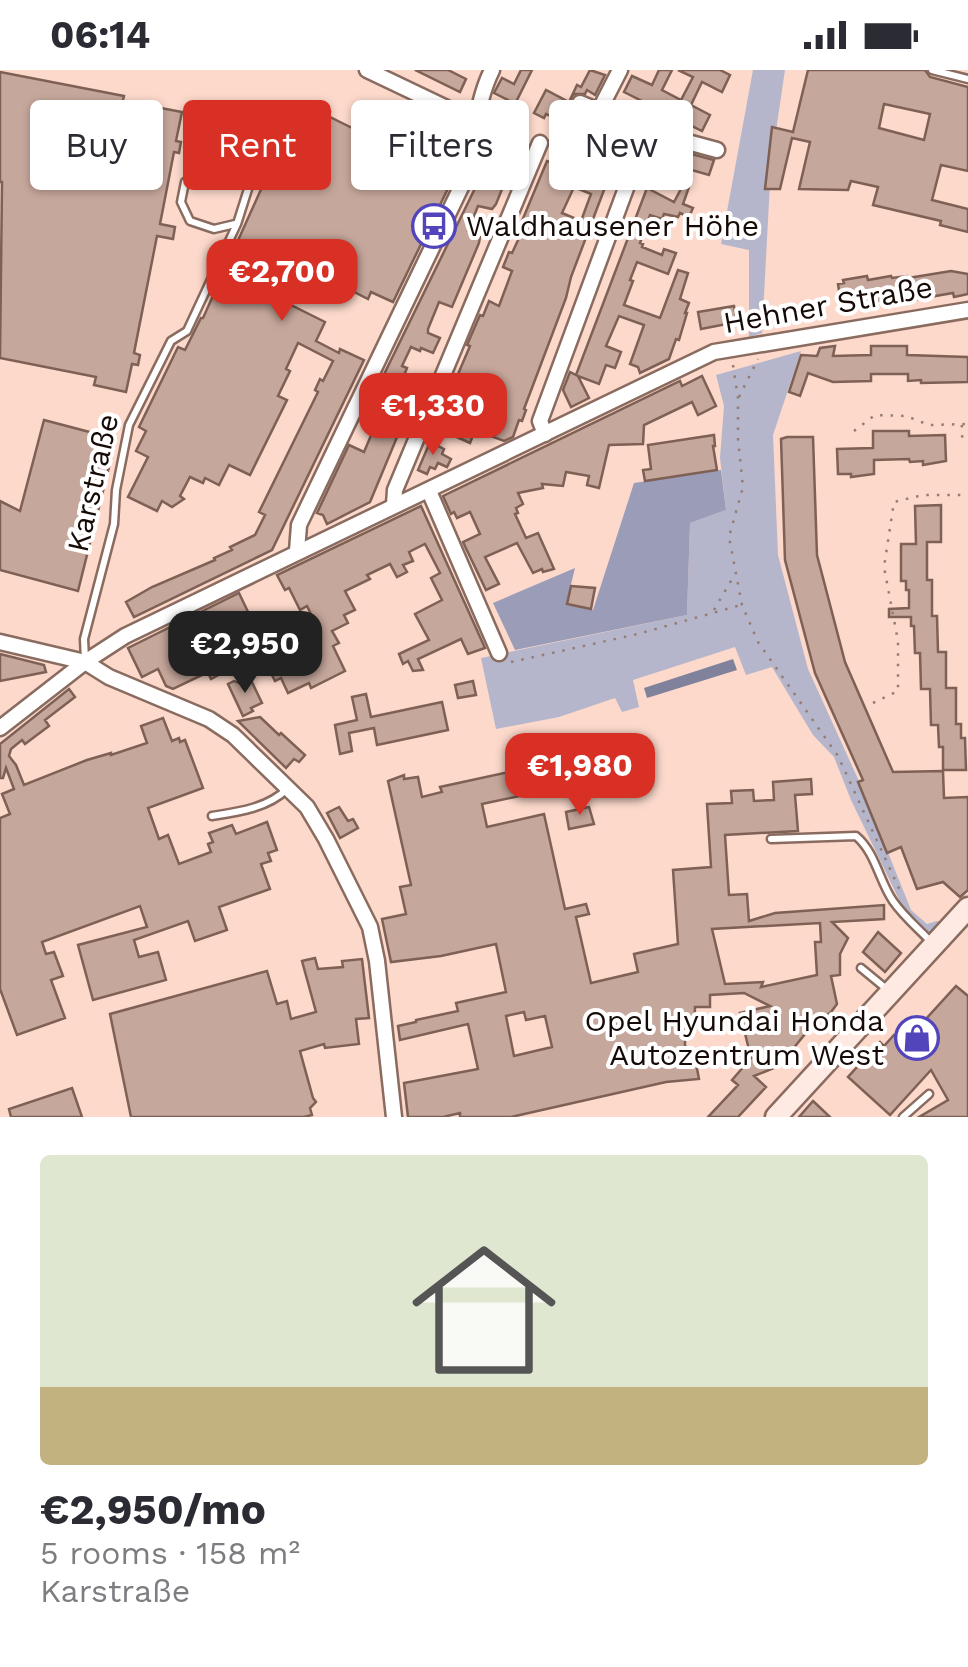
<!DOCTYPE html>
<meta charset="utf-8">
<style>
:root{--surface:#fff;--page:#f2f2f3;--text:#2b2b33;--muted:#7c7c81;--accent:#d93025}
body{margin:0;font-family:"Work Sans",sans-serif;background:var(--page);color:var(--text);height:100vh;display:flex;flex-direction:column;font-size:38px;white-space:nowrap}
*{box-sizing:border-box;margin:0}
p{font-size:32px;color:var(--muted)}
.icon{flex:none;width:55px;height:55px;fill:none;stroke:currentColor;stroke-width:2;stroke-linecap:round;stroke-linejoin:round}
.map{position:relative;height:1047px;overflow:hidden}
.sheet{display:flex;flex-direction:column;background:var(--surface);flex:1}
.sheet>*{flex:none}
.hud{position:absolute;left:30px;top:30px;width:910px;height:90px;display:flex;gap:20px}
.price{position:absolute;translate:-50% -85px;padding:0 22px;border-radius:20px;background:var(--accent);color:#fff;font-size:32px;line-height:65px;filter:drop-shadow(0 2px 5px #0008)}
.price::after{content:'';position:absolute;left:50%;top:60px;width:30px;height:22px;margin-left:-15px;background:inherit;clip-path:polygon(0 0,100% 0,50% 100%)}
.price.active{background:#222;color:#fff}
ul{padding:0;list-style:none}
li{display:grid;align-content:center;gap:20px;height:530px;padding:0 40px}
li span{display:grid;place-items:center;height:310px;border-radius:10px;color:#555}
li>.icon{margin-inline-start:auto}
span .icon{width:180px;height:180px;fill:#fffc;stroke-width:1}
li b{font-size:42px}
.tag{padding:0 35px;border-radius:10px;background:var(--surface);box-shadow:0 2px 8px #0004;font-size:35px;line-height:90px}
.tag.active{background:var(--accent);color:#fff}
.status{display:flex;justify-content:space-between;align-items:center;height:70px;padding:0 50px;background:var(--surface);direction:ltr}
.status svg{height:28px;fill:currentColor}
.map>svg:first-child{display:block}
.green{fill:#b5b6cb}
.forest{fill:#9a9cb8}
.water{fill:#80829c}
.building{fill:#c6a79b;stroke:#7e6054;stroke-width:2.5;fill-rule:evenodd}
.lines{fill:none;stroke-linecap:round;stroke-linejoin:round}
.lane-casing{stroke:#8a6b5f;stroke-width:11}
.street-casing{stroke:#8a6b5f;stroke-width:19}
.secondary-casing{stroke:#8a6b5f;stroke-width:25}
.path{stroke:#957d74;stroke-width:2.5;stroke-dasharray:2.5 8;stroke-linecap:butt}
.lane{stroke:#fff;stroke-width:6}
.street{stroke:#fff;stroke-width:14}
.secondary{stroke:#feeae2;stroke-width:20}
.labels{text-anchor:middle;stroke-width:8;stroke-linejoin:round;paint-order:stroke}
.poi-label{font-size:30px;fill:#150a06;stroke:#fff;text-anchor:start}
.street-label{font-size:30px;fill:#150a06;stroke:#fff}
</style>
<div class="status"><b>06:14</b><svg viewBox="0 0 49 12"><path d="M0 12V9h3v3zM5 12V6h3v6zM10 12V3h3v9zM15 12V0h3v12zM26 1h20v11H26zM47 4h2v5h-2z"/></svg></div>
<div class="map">
<svg width="968" height="1047" viewBox="0 0 968 1047">
<rect width="100%" height="100%" fill="#fcd9cb"/>
<g class="green">
<path d="M753,0h32l-14,94 -9,169 -13,4v-87l-28,-6z"/>
<path d="M801,281l-28,84 5,120 30,114 55,121 48,120 16,14 10,-3 11,3 -14,16 -28,-26 -55,-114 -17,-43 -21,-22 -41,-68 -26,8 -11,-28 -102,33 6,27 -17,5 -7,-14 -56,19 -63,12 -15,-71 206,-43 3,-92 36,-13 -6,-52 4,-52 -8,-31z"/>
</g>
<path class="forest" d="M721,400l5,40 -36,13 -3,92 -172,35 -22,-47 82,-35 -9,37 27,5 41,-127z"/>
<g class="water">
<path d="M733,589l4,11 -90,28 -3,-10z"/>
<path d="M592,679l16,33 -28,6 4,12 -12,2 -10,-48z"/>
</g>
<g class="building">
<path d="M415,0h33l18,9 -6,13z"/>
<path d="M521,0h11l-17,34 9,5 -10,19 -16,-9 10,-19 -14,-7 8,-15 12,6z"/>
<path d="M590,0l15,5 -10,20 -8,-5 -2,4h-11l-3,4 -1,7 6,8 54,23 -10,24 -19,-10 3,-6 -19,-10 -3,6 -10,-5 3,-6 -29,-15 -2,4 -10,-5 12,-23 23,12 8,-17 4,2z"/>
<path d="M659,0h13l-10,20 19,10 12,-23 -15,-7h42l10,5 -8,17 -20,-10 -11,23 19,10 -8,16 -78,-39 8,-16 20,9z"/>
<path d="M808,0h117l5,7 38,10v84l-27,-6 -9,35 36,9v23l-28,-7 1,-4 -68,-16 5,-18 -27,-6 -3,9 -49,-1 11,-47 -18,-4 -12,51h-15l7,-62 21,5zM884,34l46,10 -6,26 -45,-12z"/>
<path d="M0,2l124,24 -4,16 27,6 3,-12 32,6 -6,29 5,1 -2,11 -5,-1 -14,72 15,3 -2,12 -16,-3 -23,117 6,2 -2,10 -6,-1 -6,28 -32,-7 2,-8 -96,-19 2,-176h-2z"/>
<path d="M300,33l16,7 2,-4 12,6 -2,4 125,62 -60,124 -22,-10 -3,7 -76,-39 -1,3 -10,-5 -16,34 60,30 -9,19 23,12 1,-4 24,11 -92,190 -138,67 -8,-15 26,-15 63,-27 -1,-2 18,-8 -2,-3 25,-12 10,-20 -6,-3 59,-120 -3,-2 5,-11 3,2 10,-20 -35,-18 -12,26 4,2 -12,25 9,4 -37,75 -21,-10 -10,20 -14,-7 -2,5 -13,-6 -10,19 4,3 -12,8 -10,-6 -5,10 -29,-14 20,-40 -12,-6 10,-20 -7,-4 39,-80 7,3 16,-32h2z"/>
<path d="M506,55l16,5 -4,11 3,1 -25,62 -4,5 -14,-3 -10,25 12,6 -1,6 -27,64 -13,-5 -11,27v4l12,5 -7,15 -12,-5 -1,3 -9,-4 -9,19 5,2 -4,10 1,3 15,6 -7,15 -26,-11 -6,14 -9,-4z"/>
<path d="M198,57l55,11 -2,11 -55,-11z"/>
<path d="M661,76l53,14 -5,15 -49,-14 -9,20 -8,-2 7,-27 9,3z"/>
<path d="M580,89l32,10 -41,108 -5,21 -42,111 2,1 -4,11 -3,-1 -6,17 -9,4 -29,-11 -5,13 -22,-10 6,-14 -13,-5 29,-68 -3,-1 13,-30 3,1 6,-15 10,5 13,-35 -9,-4 6,-15 3,1 8,-17 6,-13 -4,-2 25,-60 29,8zM574,117l17,7 -10,27 -19,-8z"/>
<path d="M683,115l6,2 -6,17 10,4 -4,9 -9,-4 -2,4 -14,-3 -2,5 -12,-4 -10,28 3,1 -1,3 20,8 2,-6 12,4 -8,21 -31,-12 -7,18 3,1 -9,24 36,13 18,-48 10,3 -8,26 9,4 -4,10h2l-8,27 -3,-1 -7,20 -29,14 -2,-6 -8,-3 14,-39 -25,-9 -13,30 15,6 -6,16 -9,-3 -7,19 -21,-8 11,22 -18,9 -8,-17 7,-18 6,3 71,-187 27,14z"/>
<path d="M951,201l17,3v20l-14,3 -1,-4 -41,7 -1,-2 -14,2 -1,-2 -35,6v-3h-5l-15,3 -3,-20 6,-1 -1,-3 24,-4 1,4 23,-4 1,2 15,-2 1,2z"/>
<path d="M734,236l3,16 -36,7 -3,-17z"/>
<path d="M835,276l-2,10 38,-1v-9h36v9l61,2v25l-47,1v-3l-13,1v-7h-37v7l-38,1 -25,-9 -8,23 -11,-4 12,-37 16,1 3,-8z"/>
<path d="M702,306l14,30 -18,9 -6,-13 -48,23 -1,19 -34,1 -10,43 -12,-3 2,-9 -23,-4 -3,14 -21,-2 1,4 -25,5 5,11 -7,4 2,5 -3,1 11,24 12,-5 16,36 -11,3 -1,-3 -9,4 -16,-30 -32,14 14,27 -13,6 -23,-48 17,-8 -10,-22 -13,6 -3,-6 -3,2 -8,-18 237,-115 2,5z"/>
<path d="M44,350l72,19 -38,152 -78,-21v-69l20,10z"/>
<path d="M386,355l14,5 -30,72 -43,22 -4,-9 -6,-2 32,-68 15,7 11,-26 9,3z"/>
<path d="M873,361h36v5l36,-1 1,26 -23,4v-4l-13,1 -1,-3 -35,1v14l-23,3v-3h-13l-1,-25 36,-1z"/>
<path d="M714,365l1,11h-2l4,24 -72,11 -2,-11 8,-1 -3,-24z"/>
<path d="M787,367h26l4,118 28,107 48,110 50,-1 1,27 24,-1v93l-8,7 -17,-15 -26,7 -16,-42 -14,6 -29,-71 5,-2 -48,-107 -30,-113 -4,-121z"/>
<path d="M430,372l14,7 -2,5 9,5 -4,8 -9,-4 -3,6 -5,-2 -3,7 -9,-4z"/>
<path d="M941,435v37h-14v38h5v36h5l1,36h8v36h10v36h5v14h4l1,32h-23v-23h-4l-1,-22h-7l-1,-36h-9l-1,-36h-5l-1,-27h-3v-9h-22v-8l20,-1v-18h-3v-9h-5v-37h15l-1,-38z"/>
<path d="M421,436l64,142 -17,6 -7,-15 -43,20 5,11 -10,1 -5,-10 -5,3 -4,-10 30,-14 -14,-26 27,-14 -11,-22 9,-5 -15,-29 -16,8 4,9 -10,4 4,7 -10,5 -7,-13 -23,11 3,4 -25,12 10,19 -11,5 4,8 -16,8 7,12 -6,3 12,25 -34,17 -2,-5 -21,10 -7,-15 -6,3 -4,-8 26,-14 -3,-7 16,-8 -6,-11 13,-6 -10,-21 -7,4 -11,-22 -4,2 -8,-15z"/>
<path d="M571,516l24,2 -4,21 -24,-5z"/>
<path d="M239,523l20,42 -39,17 2,5 -6,3 6,13 -11,6 -3,-6 -4,1 -31,15 -7,-3 -8,-17 -16,8 -14,-29z"/>
<path d="M0,584l44,11 2,7 -46,9z"/>
<path d="M250,608l12,25 -11,5 2,3 -10,5 -15,-32 6,-3 5,2z"/>
<path d="M473,611l3,14 -18,3 -3,-13z"/>
<path d="M69,619l6,8 -30,23 4,6 -24,18 -3,-4 -11,9 -2,7 7,9 8,20 63,-25 24,-7v2l36,-12 -6,-17 22,-8 9,23 7,-3 1,4 5,-2 18,48 -55,20 11,31 9,-4 11,29 32,-12 -3,-8 5,-2 -4,-9 23,-8 4,9 31,-12 10,28 -9,3 3,8 -10,3 9,25 -51,18 8,23 -32,11 -7,-20 -54,19 5,17 19,-5 8,28 -73,20 -15,-55 69,-18 -7,-21 -98,36 4,12 8,-2 9,24 -12,4 14,38 -48,17 -17,-46v-171l10,-4 -8,-20 12,-5 -8,-21 -3,10h-3v-34z"/>
<path d="M366,624l5,23 71,-15 6,28 -71,15 -3,-17 -25,5 3,18 -12,3 -5,-29 22,-5 -5,-23z"/>
<path d="M260,647l19,18 2,-2 24,22 -6,7 -5,-3 -8,9 -48,-47z"/>
<path d="M537,696l6,25 -61,13 5,23 57,-13 21,95 21,-5 3,10 -13,3 15,66 47,-11 -4,-18 44,-10 -5,-74 38,-3 -4,-63 25,-1 -1,-12 22,-1 1,11 20,-1 -1,-18 38,-3 1,15 -17,1 3,36 -73,4 4,60 18,-1 2,27 26,-8 109,-8v14l-52,3 16,16 -8,16v21l-9,1 6,28 -6,8 -21,16 -31,38 -25,10 12,11 -28,30h-30l30,-32 -6,-5 19,-22 -11,-45 30,-7 -26,-13 -34,2v12h-15l-1,24h-9v15l9,7 5,26 -33,3 -155,35h-51v-4l-17,4h-35l-4,-34 74,-14 -10,-45 -68,16 -2,-14 18,-4v-2l42,-9 -2,-8 50,-11 -10,-48 -55,12 -50,6 -9,-43 24,-5 -6,-27 11,-2 -23,-104 16,-6v4l14,-2 4,20 20,-5 -2,-5zM820,853l1,19h-6l2,33 -56,12 2,-5 -38,2 -13,-55zM524,942l2,8 19,-4 7,31 -38,9 -8,-40z"/>
<path d="M339,737l9,14 5,-2 5,9 -18,10 -13,-25z"/>
<path d="M589,737l5,17 -25,5 -3,-17z"/>
<path d="M878,862l23,21 -16,19 -22,-20z"/>
<path d="M315,888l3,11 25,-2 -1,-6 20,-2 7,59 -13,1 3,25 -34,4 -1,-4 -24,7 13,47 3,4 -6,6 2,7 -8,2h-173l-21,-103 157,-43 10,33 10,-3 4,18 25,-7 -14,-51z"/>
<path d="M956,916l12,10v121h-49l29,-17 -17,-30 -41,45 -42,-38 32,-35 4,4 10,-11 10,8z"/>
<path d="M72,1018l10,29h-71l-2,-8z"/>
<path d="M813,1031l17,16h-31z"/>
</g>
<g class="lines">
<g class="lane-casing">
<g id="lane">
<path d="M932,0l36,9"/>
<path d="M235,154l-21,5 -24,-8 -9,-19 4,-20 19,-12 28,6 17,10"/>
<path d="M85,590l-1,-21 30,-115 2,-34 13,-65 42,-84 16,-10 50,-107 12,-38 29,-56 -78,-18"/>
<path d="M212,746c26,-4 56,-8 75,-27"/>
<path d="M771,769l85,-3c20,17 23,45 37,65 11,16 27,29 40,43"/>
<path d="M861,898l28,23"/>
<path d="M903,1047l26,-23"/>
</g>
</g>
<g class="street-casing">
<g id="street">
<path d="M367,0l86,41 22,7"/>
<path d="M620,0l-21,41 44,19 74,20"/>
<path d="M580,33l19,8"/>
<path d="M634,96l9,-36"/>
<path d="M545,364l-5,-13 92,-249"/>
<path d="M429,421l70,162"/>
<path d="M394,435l1,-15 145,-347"/>
<path d="M297,481l2,-26 164,-342c13,-37 11,-77 29,-113"/>
<path d="M0,572l85,20 24,15 100,42 24,16 74,72 19,32 44,88 7,34 17,156"/>
<path d="M0,658l85,-66 40,-26 589,-284 254,-42"/>
</g>
</g>
<g class="secondary-casing">
<path id="secondary" d="M776,1047l192,-209"/>
</g>
<g class="path">
<path d="M490,56l7,5 32,9"/>
<path d="M551,77l69,21"/>
<path d="M733,295l5,33v42l5,47 -14,50 13,68 16,37 80,114 64,139"/>
<path d="M739,327l19,-38"/>
<path d="M962,355l-1,9 4,8"/>
<path d="M854,361l21,-16 31,1 23,9 39,-1"/>
<path d="M714,540l21,-36"/>
<path d="M511,592l127,-28 103,-29"/>
<path d="M873,633l25,-12v-50l-14,-74 10,-65 29,-7h38"/>
</g>
<use href="#lane" class="lane"/>
<use href="#street" class="street"/>
<use href="#secondary" class="secondary"/>
</g>
<defs>
<g id="bus-ring" transform="scale(2.25)"><circle r="9.5" fill="#fff" stroke="#5245bc" stroke-width="1.5"/><path d="M-5-6H5V4H4V6H2V4H-2V6H-4V4H-5ZM-3.5-4V0h7V-4ZM-3.5 1.2v1.5H-2V1.2ZM2 1.2v1.5H3.5V1.2Z" fill="#5245bc"/></g>
<g id="shop-ring" transform="scale(2.25)"><circle r="9.5" fill="#fff" stroke="#5245bc" stroke-width="1.5"/><path d="M-5-2.5h2.3a2.7 3.5 0 0 1 5.4 0H5L5.5 6h-11ZM-1.5-2.5h3a1.5 2.3 0 0 0-3 0Z" fill="#5245bc"/></g>
</defs>
<g fill-rule="evenodd">
<use href="#bus-ring" x="434" y="156"/>
<use href="#shop-ring" x="917" y="968"/>
</g>
<g class="labels">
<g class="poi-label">
<text x="466" y="166">Waldhausener Höhe</text>
<text x="884" y="961" text-anchor="end">Opel Hyundai Honda<tspan x="884" dy="34">Autozentrum West</tspan></text>
</g>
<g class="street-label">
<text transform="translate(828 235) rotate(-10)" y="10">Hehner Straße</text>
<text transform="translate(93 413) rotate(-77)" y="10">Karstraße</text>
</g>
</g>
</svg>
<b class="price" style="left:282px;top:254px">€2,700</b>
<b class="price" style="left:433px;top:388px">€1,330</b>
<b class="price active" style="left:245px;top:626px">€2,950</b>
<b class="price" style="left:580px;top:748px">€1,980</b>
<div class="hud">
<a class="tag">Buy</a>
<a class="tag active">Rent</a>
<a class="tag">Filters</a>
<a class="tag">New</a>
</div>
</div>
<section class="sheet">
<ul>
<li><span style="background:linear-gradient(#dfe7d0 75%,#c2b280 0)"><svg class="icon" aria-label="home" viewBox="0 0 24 24"><path d="M3 11l9-7 9 7M6 9v11h12V9"/></svg></span><div><b>€2,950/mo</b><p>5 rooms · 158 m²</p><p>Karstraße</p></div></li>
</ul>
</section>
